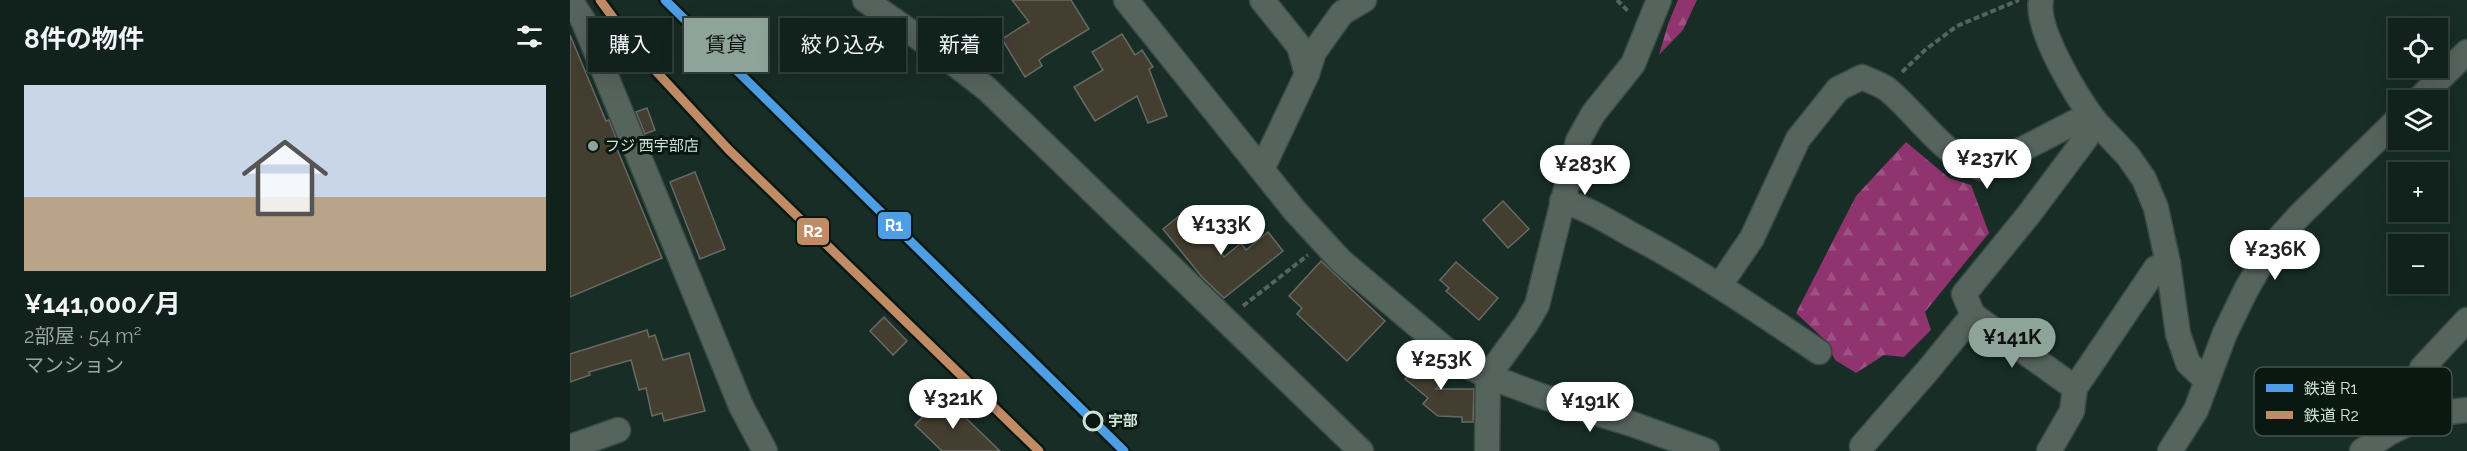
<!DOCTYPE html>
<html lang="ja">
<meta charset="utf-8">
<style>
:root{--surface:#11221c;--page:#1a2a25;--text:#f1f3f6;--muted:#9ca4a3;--line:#303f3b;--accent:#8ea399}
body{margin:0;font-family:Raleway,"Noto Sans JP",sans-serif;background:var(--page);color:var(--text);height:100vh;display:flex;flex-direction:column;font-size:22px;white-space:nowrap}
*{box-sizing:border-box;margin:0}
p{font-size:20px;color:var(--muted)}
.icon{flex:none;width:33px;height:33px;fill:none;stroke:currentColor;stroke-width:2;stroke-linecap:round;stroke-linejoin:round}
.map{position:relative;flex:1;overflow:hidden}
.details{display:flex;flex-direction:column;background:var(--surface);width:570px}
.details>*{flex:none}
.top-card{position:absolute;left:18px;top:18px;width:570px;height:54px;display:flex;gap:12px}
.controls{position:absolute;left:1818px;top:18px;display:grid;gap:12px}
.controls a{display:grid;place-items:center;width:60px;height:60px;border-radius:0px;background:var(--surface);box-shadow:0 6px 24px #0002,0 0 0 2px var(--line);font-size:30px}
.price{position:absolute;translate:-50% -51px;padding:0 14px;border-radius:21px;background:#fff;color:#222;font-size:20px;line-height:39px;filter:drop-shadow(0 2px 3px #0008)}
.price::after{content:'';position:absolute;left:50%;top:36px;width:18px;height:14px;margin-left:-9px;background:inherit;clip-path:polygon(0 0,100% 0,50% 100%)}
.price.selected{background:var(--accent);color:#111}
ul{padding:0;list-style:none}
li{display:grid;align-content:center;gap:12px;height:318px;padding:0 24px}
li+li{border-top:2px solid var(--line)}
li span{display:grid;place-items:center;height:186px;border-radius:0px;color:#555}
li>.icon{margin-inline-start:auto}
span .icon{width:108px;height:108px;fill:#fffc;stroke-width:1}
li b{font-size:26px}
h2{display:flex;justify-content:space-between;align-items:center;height:72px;padding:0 24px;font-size:26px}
.pill{padding:0 21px;border-radius:0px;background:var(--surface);box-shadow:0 6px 24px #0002,0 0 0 2px var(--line);font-size:21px;line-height:54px}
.pill.selected{background:var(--accent);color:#111}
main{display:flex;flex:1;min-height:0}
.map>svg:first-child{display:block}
.forest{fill:url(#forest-firs)}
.building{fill:#443e31;stroke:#676a63;stroke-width:1.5}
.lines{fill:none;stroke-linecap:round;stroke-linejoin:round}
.street-casing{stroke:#394943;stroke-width:27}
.path{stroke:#56635e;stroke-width:4;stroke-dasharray:6 3;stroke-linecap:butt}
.street{stroke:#56645e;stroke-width:24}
.rail{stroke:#5a6964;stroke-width:4.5}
.rail-1-casing{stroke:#091912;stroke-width:14}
.rail-2-casing{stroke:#091912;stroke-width:14}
.rail-1{stroke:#4d9ee5;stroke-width:9}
.rail-2{stroke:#c18c65;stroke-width:9}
.poi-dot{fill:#8ea399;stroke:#091912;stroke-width:2}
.stop-dot{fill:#091912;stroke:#cee2d8;stroke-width:3}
.labels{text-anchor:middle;stroke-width:6;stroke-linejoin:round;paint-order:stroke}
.poi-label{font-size:15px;fill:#cee2d8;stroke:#091912;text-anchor:start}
.stop-label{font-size:15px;font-weight:bold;fill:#cee2d8;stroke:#091912;text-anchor:start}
.key{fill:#091912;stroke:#44554d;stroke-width:1.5}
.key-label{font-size:16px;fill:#cee2d8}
.line-badge{stroke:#091912;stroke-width:2}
.badge-label{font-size:16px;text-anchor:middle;font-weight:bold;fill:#fff}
</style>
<main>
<section class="details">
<h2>8件の物件<svg class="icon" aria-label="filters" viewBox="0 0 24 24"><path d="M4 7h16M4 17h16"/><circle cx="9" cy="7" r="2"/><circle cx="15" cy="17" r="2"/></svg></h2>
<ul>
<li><span style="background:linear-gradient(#c9d6e8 60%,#b9a48a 0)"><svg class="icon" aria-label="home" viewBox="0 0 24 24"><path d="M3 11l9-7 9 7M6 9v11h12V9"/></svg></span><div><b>¥141,000/月</b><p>2部屋 · 54 m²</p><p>マンション</p></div></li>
</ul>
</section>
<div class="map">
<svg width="1897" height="451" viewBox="0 0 1897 451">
<defs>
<pattern id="forest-firs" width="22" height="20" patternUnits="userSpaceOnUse" patternTransform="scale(1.5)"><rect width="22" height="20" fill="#8f346f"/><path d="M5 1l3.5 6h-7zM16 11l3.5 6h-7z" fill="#9e5183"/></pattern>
</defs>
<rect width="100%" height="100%" fill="#172d25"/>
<g class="forest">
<path d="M1108,0h19l-14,30 -24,25 9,-31z"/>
<path d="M1336,142l43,36 22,7 18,48 -64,79 6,18 -27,27 -20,-2 -28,18 -21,-13 -9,-19 -30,-28 60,-117z"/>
</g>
<g class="building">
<path d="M442,0h59l18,29 -43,26 -7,5 3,6 -17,11 -23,-38 27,-17z"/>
<path d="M552,34l13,21 7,-5 11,17 -4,2 18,47 -19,7 -11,-27 -42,25 -21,-34 29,-17 -11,-18z"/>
<path d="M0,35l36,86 3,-1 9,23 -3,1 47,114 -92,39z"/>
<path d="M77,108l8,22 -10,4 -9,-22z"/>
<path d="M125,172l30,77 -25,10 -30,-77z"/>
<path d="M933,201l26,28 -21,19 -25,-28z"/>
<path d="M609,216l6,8 8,-6 31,39 17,-14 5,7 22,-18 15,19 -59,47 -22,-21 -39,-48z"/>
<path d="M751,261l64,60 -38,40 -50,-47 5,-6 -13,-12z"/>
<path d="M886,262l42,36 -19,22 -33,-29 3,-3 -9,-8z"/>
<path d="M314,317l23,24 -14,14 -23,-24z"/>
<path d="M77,330l2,7 6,-2 8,25 26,-7 16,58 -41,10 -2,-8 -10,3 -6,-28 -7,2 -8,-30 -42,12 1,3 -20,7v-28z"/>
<path d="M856,353l24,19 -14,17h38l-1,33h-11v-5l-24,-1 -15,-12 5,-6 -23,-19z"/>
<path d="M373,396l57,55h-58l-27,-26z"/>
</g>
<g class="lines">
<g class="street-casing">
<g id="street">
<path d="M0,0l13,20 158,386 24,45"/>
<path d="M295,0l77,54 45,35 374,362"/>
<path d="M556,0l169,211 46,50 122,103 25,12 53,20 91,28 75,27"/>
<path d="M692,0l37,46 8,28"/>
<path d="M1848,100l49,-48"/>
<path d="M692,169l45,-95 7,-22 28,-39 22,-13"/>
<path d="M992,201c25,7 47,21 70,34 65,34 126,76 187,117"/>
<path d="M1150,285l32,-47 46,-99 40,-50 24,-12c8,4 18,7 25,12 30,24 59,71 97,80l91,-47 20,-1 33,35 16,23 12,29 12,55 10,71 10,29 18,17"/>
<path d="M1403,315l102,73"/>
<path d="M1855,415l-10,-27 7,-20 45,-48"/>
<path d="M1292,446l67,-77 44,-54 -9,-21 66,-81 56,-75 9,-17c-18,-24 -60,-92 -54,-121"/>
<path d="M6,451l-3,-5 45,-16"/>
<path d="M917,451l1,-75 38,-52 11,-19 41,-164 15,-27 40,-50 26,-64"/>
<path d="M1479,451l23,-40 3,-23 81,-120 12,-5"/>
<path d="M1600,451l26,-41 29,-77 21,-43 24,-42 30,-33 98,-96"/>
<path d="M1792,451l27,-18 36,-18 42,-5"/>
</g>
</g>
<g class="path">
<path d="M1047,0l12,12"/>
<path d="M1332,72l23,-22 32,-24 62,-26"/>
<path d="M673,306l65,-51"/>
</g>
<use href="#street" class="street"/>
<path class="rail" d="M30,0l40,54 89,96 310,301"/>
<g class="rail-1-casing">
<path id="rail-1" d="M95,0l459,451"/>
</g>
<g class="rail-2-casing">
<path id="rail-2" d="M30,0l40,54 89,96 310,301"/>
</g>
<use href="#rail-1" class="rail-1"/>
<use href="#rail-2" class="rail-2"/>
</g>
<circle class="poi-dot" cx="23" cy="146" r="6"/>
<circle class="stop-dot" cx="523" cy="421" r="9"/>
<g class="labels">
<g class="poi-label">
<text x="35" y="151">フジ 西宇部店</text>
</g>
<g class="stop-label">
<text x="538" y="426">宇部</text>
</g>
</g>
<rect x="1684" y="367" width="198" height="69" rx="9" class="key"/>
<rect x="1696" y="384" width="27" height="8" fill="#4d9ee5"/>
<rect x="1696" y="411" width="27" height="8" fill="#c18c65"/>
<g class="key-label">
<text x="1734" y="394">鉄道 R1</text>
<text x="1734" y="421">鉄道 R2</text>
</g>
<g class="line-badge">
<rect x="307" y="211" width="35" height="29" rx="6" fill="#4d9ee5"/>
<rect x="226" y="217" width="34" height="29" rx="6" fill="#c18c65"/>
</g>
<g class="badge-label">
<text x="324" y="231">R1</text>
<text x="243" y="237">R2</text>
</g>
</svg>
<div class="controls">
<a><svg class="icon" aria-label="locate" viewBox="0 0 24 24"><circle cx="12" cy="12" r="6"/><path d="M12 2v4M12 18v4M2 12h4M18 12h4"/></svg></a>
<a><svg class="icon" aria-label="layers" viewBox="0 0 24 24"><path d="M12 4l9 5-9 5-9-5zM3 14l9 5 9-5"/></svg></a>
<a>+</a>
<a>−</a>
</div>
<b class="price" style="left:1417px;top:190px">¥237K</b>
<b class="price" style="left:1015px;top:196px">¥283K</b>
<b class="price" style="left:651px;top:256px">¥133K</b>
<b class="price" style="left:1705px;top:281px">¥236K</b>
<b class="price selected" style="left:1442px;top:369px">¥141K</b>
<b class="price" style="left:871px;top:391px">¥253K</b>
<b class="price" style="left:383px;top:430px">¥321K</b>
<b class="price" style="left:1020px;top:433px">¥191K</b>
<div class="top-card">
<a class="pill">購入</a>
<a class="pill selected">賃貸</a>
<a class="pill">絞り込み</a>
<a class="pill">新着</a>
</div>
</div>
</main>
